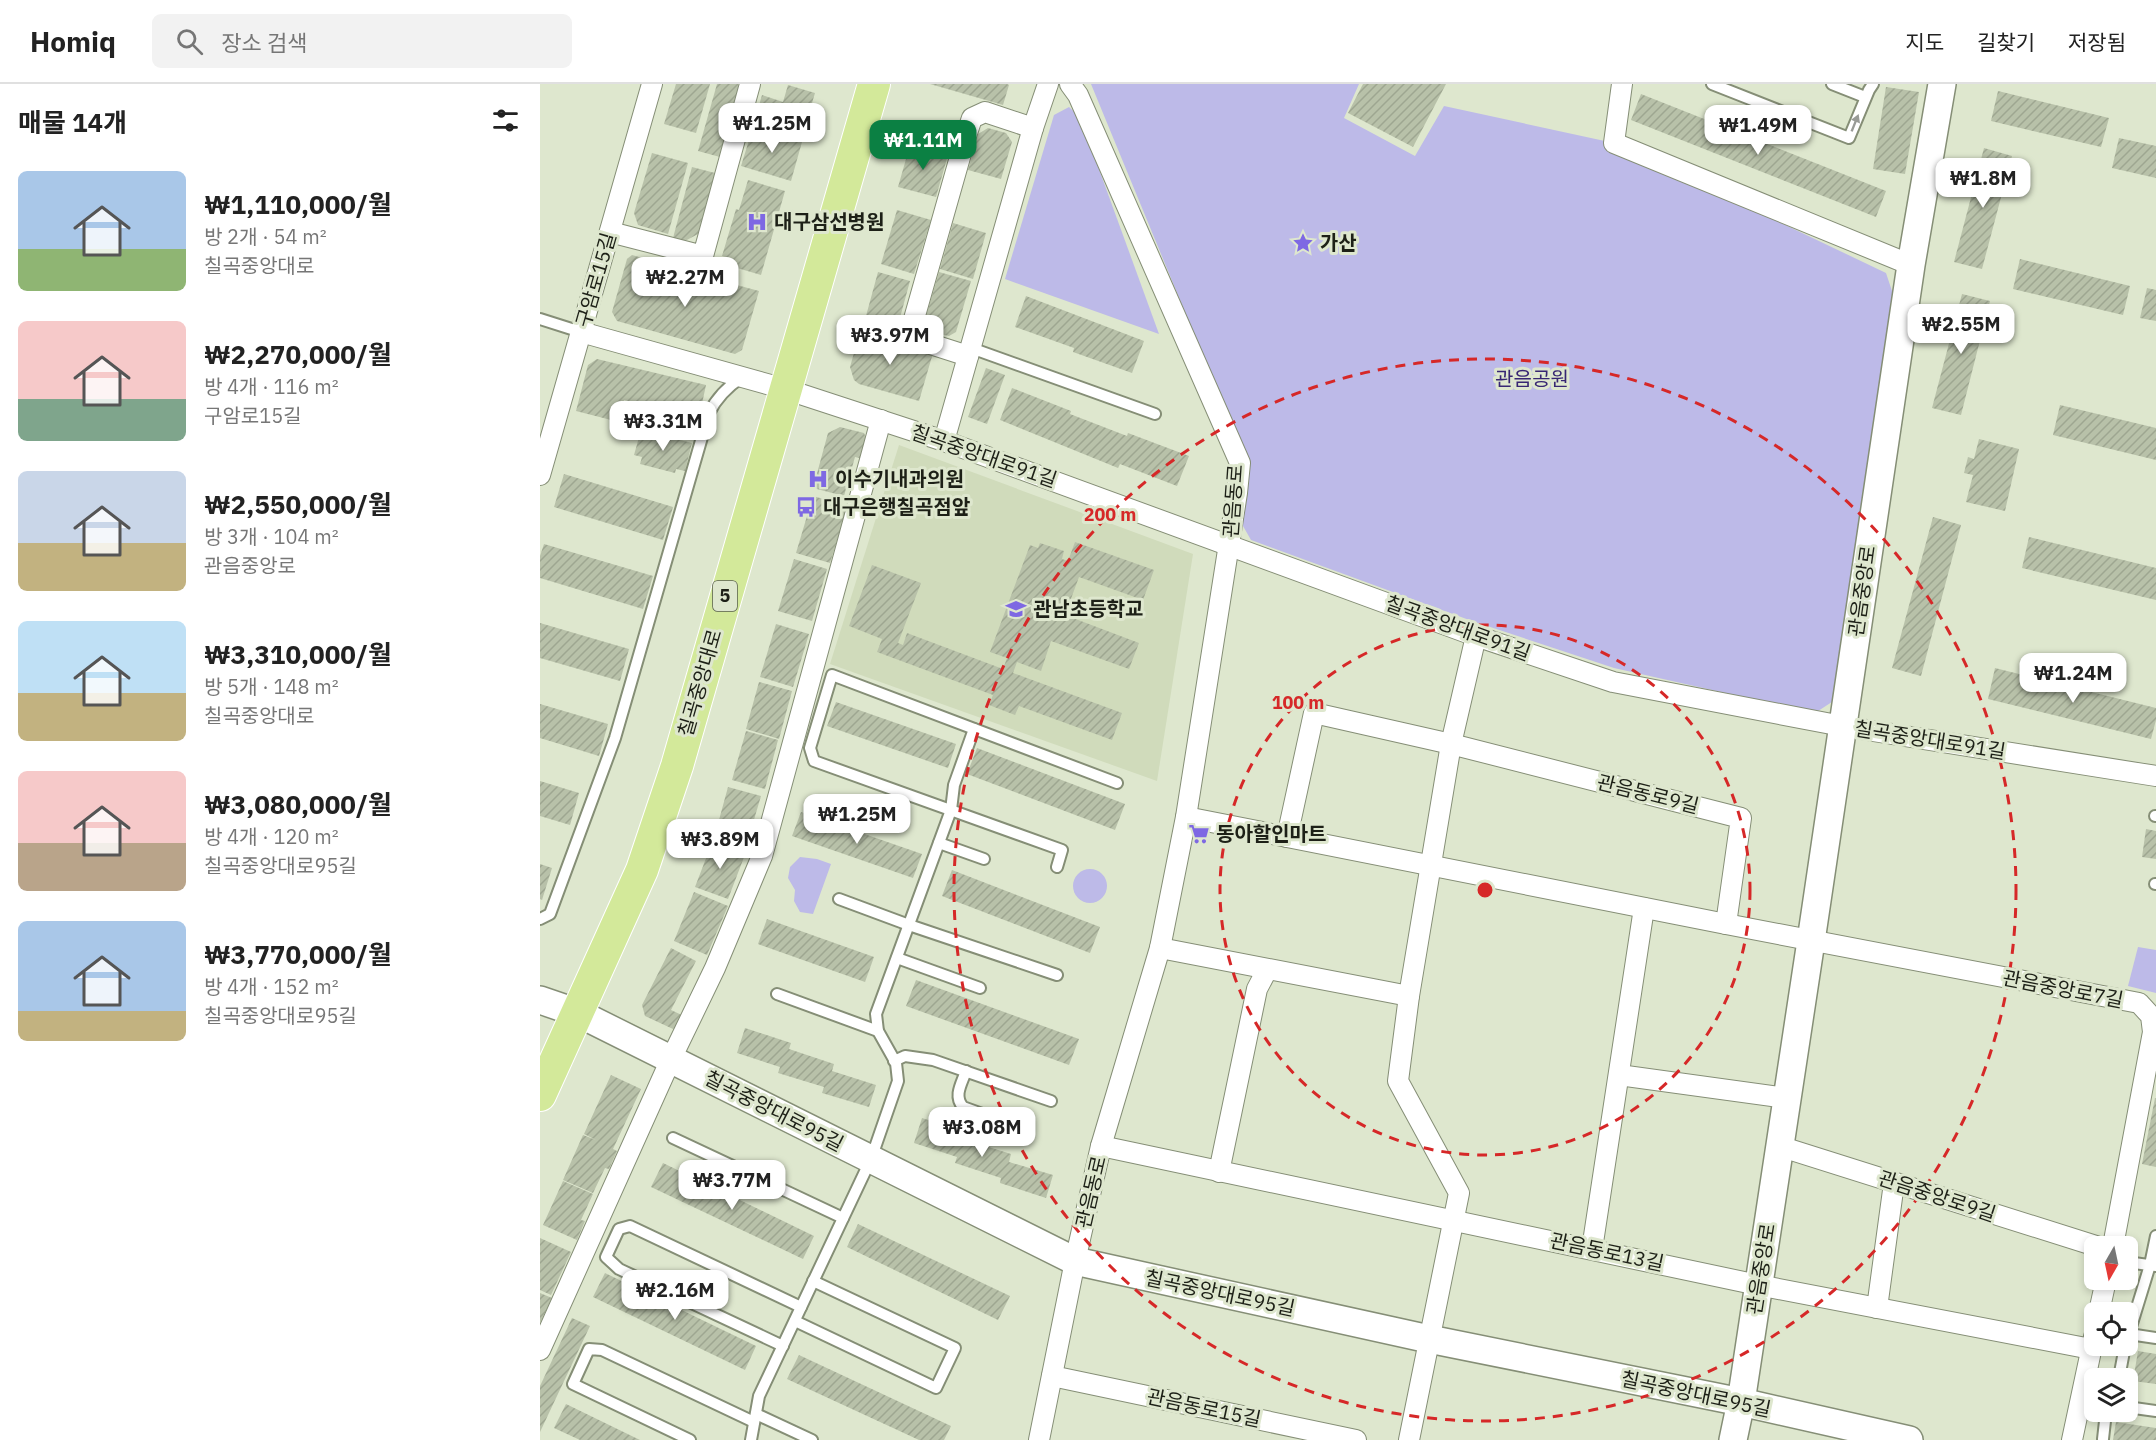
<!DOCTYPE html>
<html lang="ko">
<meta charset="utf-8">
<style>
:root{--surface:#fff;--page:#f2f2f2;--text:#222;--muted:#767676;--line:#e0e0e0;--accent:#0b8043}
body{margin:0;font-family:"IBM Plex Sans","Noto Sans KR",sans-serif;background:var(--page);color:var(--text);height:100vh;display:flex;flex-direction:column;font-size:22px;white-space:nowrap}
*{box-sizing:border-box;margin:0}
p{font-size:20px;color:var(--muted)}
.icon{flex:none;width:33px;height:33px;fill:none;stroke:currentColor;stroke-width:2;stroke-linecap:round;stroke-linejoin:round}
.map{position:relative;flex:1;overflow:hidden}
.side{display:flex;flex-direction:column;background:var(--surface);width:540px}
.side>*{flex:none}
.needle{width:39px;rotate:189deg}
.fabs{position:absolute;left:1544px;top:1152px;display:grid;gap:12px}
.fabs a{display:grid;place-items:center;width:54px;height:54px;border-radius:9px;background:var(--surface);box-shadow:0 3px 9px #0003;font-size:30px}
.price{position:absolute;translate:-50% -51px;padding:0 14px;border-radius:12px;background:#fff;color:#222;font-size:20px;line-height:39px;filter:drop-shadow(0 2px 3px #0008)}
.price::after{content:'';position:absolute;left:50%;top:36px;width:18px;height:14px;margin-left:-9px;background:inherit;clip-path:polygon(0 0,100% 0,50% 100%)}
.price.on{background:var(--accent);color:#fff}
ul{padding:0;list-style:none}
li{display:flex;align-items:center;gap:18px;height:150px;padding:0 18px}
li span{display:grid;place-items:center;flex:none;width:168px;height:120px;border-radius:9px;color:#555}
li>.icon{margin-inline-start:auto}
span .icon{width:72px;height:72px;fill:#fffc;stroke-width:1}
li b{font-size:26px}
h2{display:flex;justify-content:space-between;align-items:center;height:72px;padding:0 18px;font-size:26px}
header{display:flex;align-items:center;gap:36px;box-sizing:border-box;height:84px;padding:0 30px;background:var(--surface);border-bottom:2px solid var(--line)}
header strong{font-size:28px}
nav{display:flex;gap:33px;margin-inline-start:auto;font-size:21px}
.search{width:420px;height:54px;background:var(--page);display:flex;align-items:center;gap:15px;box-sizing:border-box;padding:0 21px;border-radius:9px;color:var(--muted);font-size:22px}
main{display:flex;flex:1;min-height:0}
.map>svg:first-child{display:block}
.built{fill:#d0dbbb}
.green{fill:#bdbae8}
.building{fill:url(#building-hatch)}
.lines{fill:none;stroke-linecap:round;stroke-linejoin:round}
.lane-casing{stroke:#858e76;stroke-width:14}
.street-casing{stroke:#858e76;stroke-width:22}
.secondary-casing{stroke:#858e76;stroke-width:30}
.primary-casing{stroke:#fff;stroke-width:34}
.lane{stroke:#fff;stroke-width:10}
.street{stroke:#fff;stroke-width:20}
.secondary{stroke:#fff;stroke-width:27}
.primary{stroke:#d3e99a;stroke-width:32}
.oneway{fill:#999b97}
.ring{fill:none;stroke:#d62828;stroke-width:3;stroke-dasharray:10 8}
.labels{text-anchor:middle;stroke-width:6;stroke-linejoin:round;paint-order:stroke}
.shield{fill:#dee7ce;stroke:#575c4e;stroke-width:1.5}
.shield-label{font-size:18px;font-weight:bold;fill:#1d2017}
.poi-label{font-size:20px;font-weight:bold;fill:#1d2017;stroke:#dee7ce;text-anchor:start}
.street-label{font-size:20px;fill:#1d2017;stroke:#dee7ce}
.park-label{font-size:20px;fill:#372673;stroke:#dee7ce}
.centre{fill:#d62828;stroke:#dee7ce;stroke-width:3}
.ring-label{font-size:18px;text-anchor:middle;font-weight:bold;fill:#d62828;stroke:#dee7ce;stroke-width:6;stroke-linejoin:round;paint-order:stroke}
</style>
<header>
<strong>Homiq</strong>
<div class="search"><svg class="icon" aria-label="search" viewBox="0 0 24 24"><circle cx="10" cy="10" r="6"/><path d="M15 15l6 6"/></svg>장소 검색</div>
<nav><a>지도</a><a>길찾기</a><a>저장됨</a></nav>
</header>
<main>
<section class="side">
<h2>매물 14개<svg class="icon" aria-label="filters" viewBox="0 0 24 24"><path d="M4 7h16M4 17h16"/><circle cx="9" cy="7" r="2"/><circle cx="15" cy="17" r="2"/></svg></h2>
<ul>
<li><span style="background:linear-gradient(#a9c7e8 65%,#8fb573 0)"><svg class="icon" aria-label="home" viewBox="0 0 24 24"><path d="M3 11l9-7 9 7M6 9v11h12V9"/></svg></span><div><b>₩1,110,000/월</b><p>방 2개 · 54 m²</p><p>칠곡중앙대로</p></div></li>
<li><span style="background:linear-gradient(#f6c9c9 65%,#7fa58c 0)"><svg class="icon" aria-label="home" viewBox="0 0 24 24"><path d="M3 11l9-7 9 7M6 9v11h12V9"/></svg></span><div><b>₩2,270,000/월</b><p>방 4개 · 116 m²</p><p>구암로15길</p></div></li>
<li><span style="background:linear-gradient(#c9d6e8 60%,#c2b280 0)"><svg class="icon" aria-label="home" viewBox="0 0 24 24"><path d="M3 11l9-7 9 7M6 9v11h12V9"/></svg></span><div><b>₩2,550,000/월</b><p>방 3개 · 104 m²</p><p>관음중앙로</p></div></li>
<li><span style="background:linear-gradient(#bfe0f5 60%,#c2b280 0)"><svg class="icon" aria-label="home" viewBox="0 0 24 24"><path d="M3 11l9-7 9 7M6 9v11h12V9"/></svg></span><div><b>₩3,310,000/월</b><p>방 5개 · 148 m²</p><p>칠곡중앙대로</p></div></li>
<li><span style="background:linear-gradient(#f6c9c9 60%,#b9a48a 0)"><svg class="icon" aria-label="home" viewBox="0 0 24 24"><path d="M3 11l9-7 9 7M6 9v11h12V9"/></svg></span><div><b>₩3,080,000/월</b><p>방 4개 · 120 m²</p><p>칠곡중앙대로95길</p></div></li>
<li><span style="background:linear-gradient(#a9c7e8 75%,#c2b280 0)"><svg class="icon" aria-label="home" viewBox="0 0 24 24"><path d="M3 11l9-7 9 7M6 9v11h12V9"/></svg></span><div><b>₩3,770,000/월</b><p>방 4개 · 152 m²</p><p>칠곡중앙대로95길</p></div></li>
</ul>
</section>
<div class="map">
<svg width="1616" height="1356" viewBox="0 0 1616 1356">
<defs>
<pattern id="building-hatch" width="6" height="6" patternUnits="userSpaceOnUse" patternTransform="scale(1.5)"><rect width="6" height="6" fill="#b8c1a9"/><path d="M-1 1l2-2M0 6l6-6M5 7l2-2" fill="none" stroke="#9ea691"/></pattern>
</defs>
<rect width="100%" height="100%" fill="#dee7ce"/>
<path class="built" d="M359,361l294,109 -36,227 -327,-117z"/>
<g class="green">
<path d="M551,0h268l-15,34 71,38 29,-50 170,37 272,130 7,21 -58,406 -20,13 -201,-45 -142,-47 -221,-81 -8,-14 2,-68z"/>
<path d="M529,23l11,10 79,217 -154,-55 49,-164z"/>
<path d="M260,773l17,2 14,5 -18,50 -13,-2 -6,-11 1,-11 -7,-12 2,-11z"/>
<circle cx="550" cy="802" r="17"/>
<path d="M1598,863l18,3v43l-28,-7z"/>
</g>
<g class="building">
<path d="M136,0h34l-14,49 -32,-9z"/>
<path d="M177,0h21l2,6 -20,67 -22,-6z"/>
<path d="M390,0h77l2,1 -6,20z"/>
<path d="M823,0h83l-33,63 -65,-34z"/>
<path d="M248,1l27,8 -11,37 -48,-14 6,-21 21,7z"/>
<path d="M1346,3l33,5 -14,82 -32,-5z"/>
<path d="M1458,7l111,27 -8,29 -110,-26z"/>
<path d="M1101,10l245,97 -10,26 -245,-97z"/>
<path d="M213,43l49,15 -11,39 -50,-15z"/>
<path d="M448,44l18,5 6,9 -11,37 -33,-9 10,-36z"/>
<path d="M1579,54l37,8v32l-44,-10z"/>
<path d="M370,61l38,10 -12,42 -38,-10z"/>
<path d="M1444,64l28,8 -30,113 -28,-7z"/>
<path d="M112,69l36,10 -20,71 -30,-9 -4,-12z"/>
<path d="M152,83l23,6 -17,61 -13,7 -12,-3z"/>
<path d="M208,96l37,11 -24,84 -34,-10 2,-7 -7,-2 14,-47 3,1z"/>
<path d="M357,126l34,10 -17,54 -33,-10z"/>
<path d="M413,139l33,10 -13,46 -33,-10z"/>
<path d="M92,171l21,6 -4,15 54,16 4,-15 52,14 -17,59 -7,4 -118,-33 -5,-9 15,-53z"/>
<path d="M1480,175l110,27 -7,29 -110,-26z"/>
<path d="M338,188l32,9 -15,55 -32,-9z"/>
<path d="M399,188l32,9 -15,51 -7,4 -20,-4 -5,-9z"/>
<path d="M1607,204l9,2v31l-16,-3z"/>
<path d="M1422,210l28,7 -29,114 -29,-7z"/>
<path d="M486,212l118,45 -12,32 -59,-21 1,-4 -59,-21z"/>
<path d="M320,248l73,21 -14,48 -60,-17 -5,-4 -4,-13z"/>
<path d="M57,275l109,26 -7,33 -75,-18 -5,22 -43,-11 12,-46z"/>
<path d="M446,284l19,7 -18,49 -19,-7z"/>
<path d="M472,304l59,23 -1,3 57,22 1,-3 61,23 -12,30 -57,-22 -2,4 -118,-48z"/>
<path d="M1520,321l96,23v32l-103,-25z"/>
<path d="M300,343l24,6 6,14 -3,13 -12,-3 -11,39 -31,-8 15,-55z"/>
<path d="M101,346l51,13 -7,28 -9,-2 -1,4 -35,-9 2,-7 -8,-2z"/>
<path d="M1439,355l40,10 -14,62 -39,-9 7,-27 -9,-2 4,-16 6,2z"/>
<path d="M24,390l109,33 -10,33 -109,-33z"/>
<path d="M273,412l35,10 -18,57 -34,-10z"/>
<path d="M1393,433l28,8 -40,151 -29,-8z"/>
<path d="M1489,453l127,31v32l-134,-32z"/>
<path d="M535,458l79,28 -11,30 -64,-23 -14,38 74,28 -10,26 -78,-28 -10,30 -24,-9 -4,11 109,40 -10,27 -93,-34 -4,9 -26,-10 4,-10 -116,-43 5,-13 -33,-13 23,-61 49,18 -23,60 5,2 4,-12 96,36 4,-11 -17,-6 40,-107 8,3 2,-5 24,8 -2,8 6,2z"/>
<path d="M4,460l109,32 -10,33 -103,-31v-22z"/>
<path d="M254,475l33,10 -15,52 -34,-10z"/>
<path d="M0,539l89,26 -9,32 -80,-23z"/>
<path d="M236,540l33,10 -16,53 -33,-10z"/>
<path d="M1455,584l161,40v12l-5,19 -163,-40z"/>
<path d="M219,598l33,9 -13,48 -33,-10z"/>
<path d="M296,618l120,42 -8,24 -121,-42z"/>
<path d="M0,620l68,20 -9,32 -59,-18z"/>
<path d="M206,647l32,9 -13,49 -33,-9z"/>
<path d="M437,664l148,56 -10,26 -148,-56z"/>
<path d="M0,697l39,12 -9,32 -30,-9z"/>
<path d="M188,703l33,9 -13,44 -32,-9z"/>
<path d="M261,728l121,42 -9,24 -121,-42z"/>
<path d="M1606,745l10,2v28l-14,-2z"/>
<path d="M173,756l33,12 -18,47 -33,-12z"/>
<path d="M0,780l12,4 -10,32 -2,-1z"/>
<path d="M412,786l148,57 -10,26 -148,-57z"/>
<path d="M154,808l34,14 -21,49 -33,-14z"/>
<path d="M227,835l107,38 -9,25 -107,-38z"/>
<path d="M131,864l25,13 -25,49 15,7 -4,9 -9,3 -28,-13 -3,-11z"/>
<path d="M376,896l163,59 -10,26 -163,-59z"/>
<path d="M205,944l46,15 -2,6 45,15 -2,7 44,14 -7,22 -47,-14 2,-6 -46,-14 2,-6 -43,-14z"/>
<path d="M71,991l30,14 -28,60 4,2 -8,18 -4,-1 -12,25 -30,-13 20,-45 13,5 -12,-6z"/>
<path d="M1615,1014h1v69l-14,-3z"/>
<path d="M382,1034l46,15 -2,7 45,14 -2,8 44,13 -7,23 -46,-15 1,-5 -46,-15 2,-6 -43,-14z"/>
<path d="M123,1079l151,73 -11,23 -152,-72z"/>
<path d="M23,1097l30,13 -12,26 4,1 -8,19 -34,-15z"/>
<path d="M318,1140l152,72 -12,24 -151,-73z"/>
<path d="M0,1154l31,14 -20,43 -11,-5z"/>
<path d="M65,1189l151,73 -11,24 -152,-73z"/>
<path d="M0,1209l12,5 -12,25z"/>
<path d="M32,1234l18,8 -50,106v-46z"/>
<path d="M1598,1267l18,3v30l-23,-3z"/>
<path d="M259,1271l152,71 -7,14h-25l-132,-61z"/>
<path d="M26,1320l74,36h-60l-26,-12z"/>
<path d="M1576,1338l40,6v12h-43z"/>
</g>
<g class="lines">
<g class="lane-casing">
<g id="lane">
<path d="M1172,0l137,54 20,-48 4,-6"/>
<path d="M1292,0l33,13"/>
<path d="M0,235l41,13"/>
<path d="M431,264l184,66"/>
<path d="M1615,732h1"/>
<path d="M399,759l45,16"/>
<path d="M517,783l5,-17 -248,-89 -4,-13 22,-73 285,108"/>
<path d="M1615,800h1"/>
<path d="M299,815l70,26 148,50"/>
<path d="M0,835l10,-5 65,-176 94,-325c8,-16 18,-26 33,-36"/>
<path d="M357,874l83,30"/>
<path d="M237,910l101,37"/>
<path d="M354,977l11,-5 28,4 118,41"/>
<path d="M426,987c-4,12 -13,25 -3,36l33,12"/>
<path d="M133,1054l170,80"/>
<path d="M1587,1178l29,4"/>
<path d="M255,1237l141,67 19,-40 -142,-67"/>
<path d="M1589,1250l27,4"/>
<path d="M1587,1256l23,-75 6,-29"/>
<path d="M243,1262l-164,-77 -13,-12 13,-28 11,-3 171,81"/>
<path d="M1579,1294l6,-32"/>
<path d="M1587,1323l29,4"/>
<path d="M216,1330l56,26"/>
<path d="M1563,1355l3,-27"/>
<path d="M150,1356l-117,-56 16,-35 13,1 152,72"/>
<path d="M211,1356l8,-44 112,-237 27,-78 -2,-18 -18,-32 -2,-17 75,-204 3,-25 20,-56"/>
</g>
</g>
<g class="street-casing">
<g id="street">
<path d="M1082,0l-8,59 297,122"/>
<path d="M70,148l93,24 47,-172"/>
<path d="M41,248l204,57 159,52 532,195 137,46 229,44 314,50"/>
<path d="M428,272l-50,-16 -6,-14 54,-190 6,-18 13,-6 48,16"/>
<path d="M404,357l89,-313 15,-44"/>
<path d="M0,391l112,-391"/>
<path d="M646,733l540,107 413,79 12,13 2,16 -40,214"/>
<path d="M747,753l27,-124 137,31 290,74 -15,106"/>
<path d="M620,864l249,48"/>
<path d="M1079,991l167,23"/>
<path d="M561,1062l657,139 333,64"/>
<path d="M1239,1062l317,100"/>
<path d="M679,1088l38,-183 10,-19"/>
<path d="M1052,1165l52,-341"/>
<path d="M1337,1224l17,-125"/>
<path d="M1559,1228l7,-32"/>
<path d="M0,1266l131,-291 44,-91 47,-112 119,-436"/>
<path d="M512,1292l304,64"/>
<path d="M499,1356l36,-179 26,-115 59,-198 26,-131 51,-324 3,-30 -162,-368 -8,-11"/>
<path d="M869,1356l50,-247 -61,-112 11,-85 42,-252 25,-108"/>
<path d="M1532,1356l22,-103"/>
</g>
</g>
<g class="secondary-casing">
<g id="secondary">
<path d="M0,916l38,13 497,248 354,78 312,63 168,38"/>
<path d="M1193,1356l8,-38 70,-461 100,-676 31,-181"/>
</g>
</g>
<g class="primary-casing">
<path id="primary" d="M0,1011l102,-225 35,-104 197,-682"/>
</g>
<use href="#lane" class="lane"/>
<use href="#street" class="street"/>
<use href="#secondary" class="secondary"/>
<use href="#primary" class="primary"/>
</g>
<defs><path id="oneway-solid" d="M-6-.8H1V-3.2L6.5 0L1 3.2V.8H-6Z" transform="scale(1.5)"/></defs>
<use class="oneway" href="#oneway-solid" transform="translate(1315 39) rotate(-68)"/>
<g class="ring">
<circle cx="945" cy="806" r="265"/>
<circle cx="945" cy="806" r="531"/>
</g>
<defs>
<g id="hospital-bare" transform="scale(1.62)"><path d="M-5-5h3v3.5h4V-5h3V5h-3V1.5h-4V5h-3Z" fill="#7e68e3" stroke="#dee7ce" stroke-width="2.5" paint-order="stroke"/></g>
<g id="sight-bare" transform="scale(1.62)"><path d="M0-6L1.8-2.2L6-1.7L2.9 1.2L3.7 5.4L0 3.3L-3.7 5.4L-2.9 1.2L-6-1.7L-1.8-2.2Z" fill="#7e68e3" stroke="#dee7ce" stroke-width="2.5" paint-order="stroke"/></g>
<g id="bus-bare" transform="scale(1.62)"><path d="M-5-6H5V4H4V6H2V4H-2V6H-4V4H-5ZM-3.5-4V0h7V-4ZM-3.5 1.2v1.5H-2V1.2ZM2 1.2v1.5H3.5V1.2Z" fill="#7e68e3" stroke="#dee7ce" stroke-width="2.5" paint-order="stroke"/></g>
<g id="school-bare" transform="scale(1.62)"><path d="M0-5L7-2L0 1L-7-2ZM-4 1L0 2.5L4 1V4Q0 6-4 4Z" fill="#7e68e3" stroke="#dee7ce" stroke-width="2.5" paint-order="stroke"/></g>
<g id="supermarket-bare" transform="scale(1.62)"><path d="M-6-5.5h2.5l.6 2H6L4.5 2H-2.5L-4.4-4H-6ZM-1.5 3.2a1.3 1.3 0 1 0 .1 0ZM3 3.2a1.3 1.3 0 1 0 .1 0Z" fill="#7e68e3" stroke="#dee7ce" stroke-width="2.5" paint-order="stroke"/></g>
</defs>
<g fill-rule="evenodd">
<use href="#hospital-bare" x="217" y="138"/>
<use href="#sight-bare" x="763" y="159"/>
<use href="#hospital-bare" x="278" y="395"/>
<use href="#bus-bare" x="266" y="423"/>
<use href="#school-bare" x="476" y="525"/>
<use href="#supermarket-bare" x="659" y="750"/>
</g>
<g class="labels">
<rect class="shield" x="173" y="497" width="24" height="30" rx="4.5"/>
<g class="shield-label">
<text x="185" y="518">5</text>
</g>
<g class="poi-label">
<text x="234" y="145">대구삼선병원</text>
<text x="780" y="166">가산</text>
<text x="295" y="402">이수기내과의원</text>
<text x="283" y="430">대구은행칠곡점앞</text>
<text x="493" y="532">관남초등학교</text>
<text x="676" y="757">동아할인마트</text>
</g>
<g class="street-label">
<text transform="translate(56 196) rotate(-74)" y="7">구암로15길</text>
<text transform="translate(444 372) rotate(19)" y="7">칠곡중앙대로91길</text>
<text transform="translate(693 417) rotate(-86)" y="7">관음동로</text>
<text transform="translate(1322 507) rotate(-82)" y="7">관음중앙로</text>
<text transform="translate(918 544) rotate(20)" y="7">칠곡중앙대로91길</text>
<text transform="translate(160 599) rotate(-74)" y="7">칠곡중앙대로</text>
<text transform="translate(1390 656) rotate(9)" y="7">칠곡중앙대로91길</text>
<text transform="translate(1108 710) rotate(14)" y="7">관음동로9길</text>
<text transform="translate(1523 905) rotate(11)" y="7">관음중앙로7길</text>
<text transform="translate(234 1027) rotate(27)" y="7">칠곡중앙대로95길</text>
<text transform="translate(551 1108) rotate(-77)" y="7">관음동로</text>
<text transform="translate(1397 1112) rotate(18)" y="7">관음중앙로9길</text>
<text transform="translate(1067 1168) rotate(12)" y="7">관음동로13길</text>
<text transform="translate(1221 1185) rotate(-81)" y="7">관음중앙로</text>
<text transform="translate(680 1209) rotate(12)" y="7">칠곡중앙대로95길</text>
<text transform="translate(1156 1310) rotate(12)" y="7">칠곡중앙대로95길</text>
<text transform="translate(664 1324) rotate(12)" y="7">관음동로15길</text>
</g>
<g class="park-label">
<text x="992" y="302">관음공원</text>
</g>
</g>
<circle cx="945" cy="806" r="9" class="centre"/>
<g class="ring-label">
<text x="570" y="437">200 m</text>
<text x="758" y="625">100 m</text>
</g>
</svg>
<div class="fabs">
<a><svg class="needle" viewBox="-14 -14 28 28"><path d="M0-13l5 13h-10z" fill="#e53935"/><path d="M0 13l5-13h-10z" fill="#767676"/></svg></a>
<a><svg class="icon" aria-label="locate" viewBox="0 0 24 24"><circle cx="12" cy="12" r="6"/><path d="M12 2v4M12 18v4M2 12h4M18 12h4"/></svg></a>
<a><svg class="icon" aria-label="layers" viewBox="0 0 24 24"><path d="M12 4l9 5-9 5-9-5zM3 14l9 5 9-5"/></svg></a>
</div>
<b class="price" style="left:232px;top:70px">₩1.25M</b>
<b class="price" style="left:1218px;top:72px">₩1.49M</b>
<b class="price on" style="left:383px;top:87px">₩1.11M</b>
<b class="price" style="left:1443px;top:125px">₩1.8M</b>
<b class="price" style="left:145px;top:224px">₩2.27M</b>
<b class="price" style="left:1421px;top:271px">₩2.55M</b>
<b class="price" style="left:350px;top:282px">₩3.97M</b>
<b class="price" style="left:123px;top:368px">₩3.31M</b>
<b class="price" style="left:1533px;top:620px">₩1.24M</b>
<b class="price" style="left:317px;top:761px">₩1.25M</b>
<b class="price" style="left:180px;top:786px">₩3.89M</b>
<b class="price" style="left:442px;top:1074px">₩3.08M</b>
<b class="price" style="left:192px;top:1127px">₩3.77M</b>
<b class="price" style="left:135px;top:1237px">₩2.16M</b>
</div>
</main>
